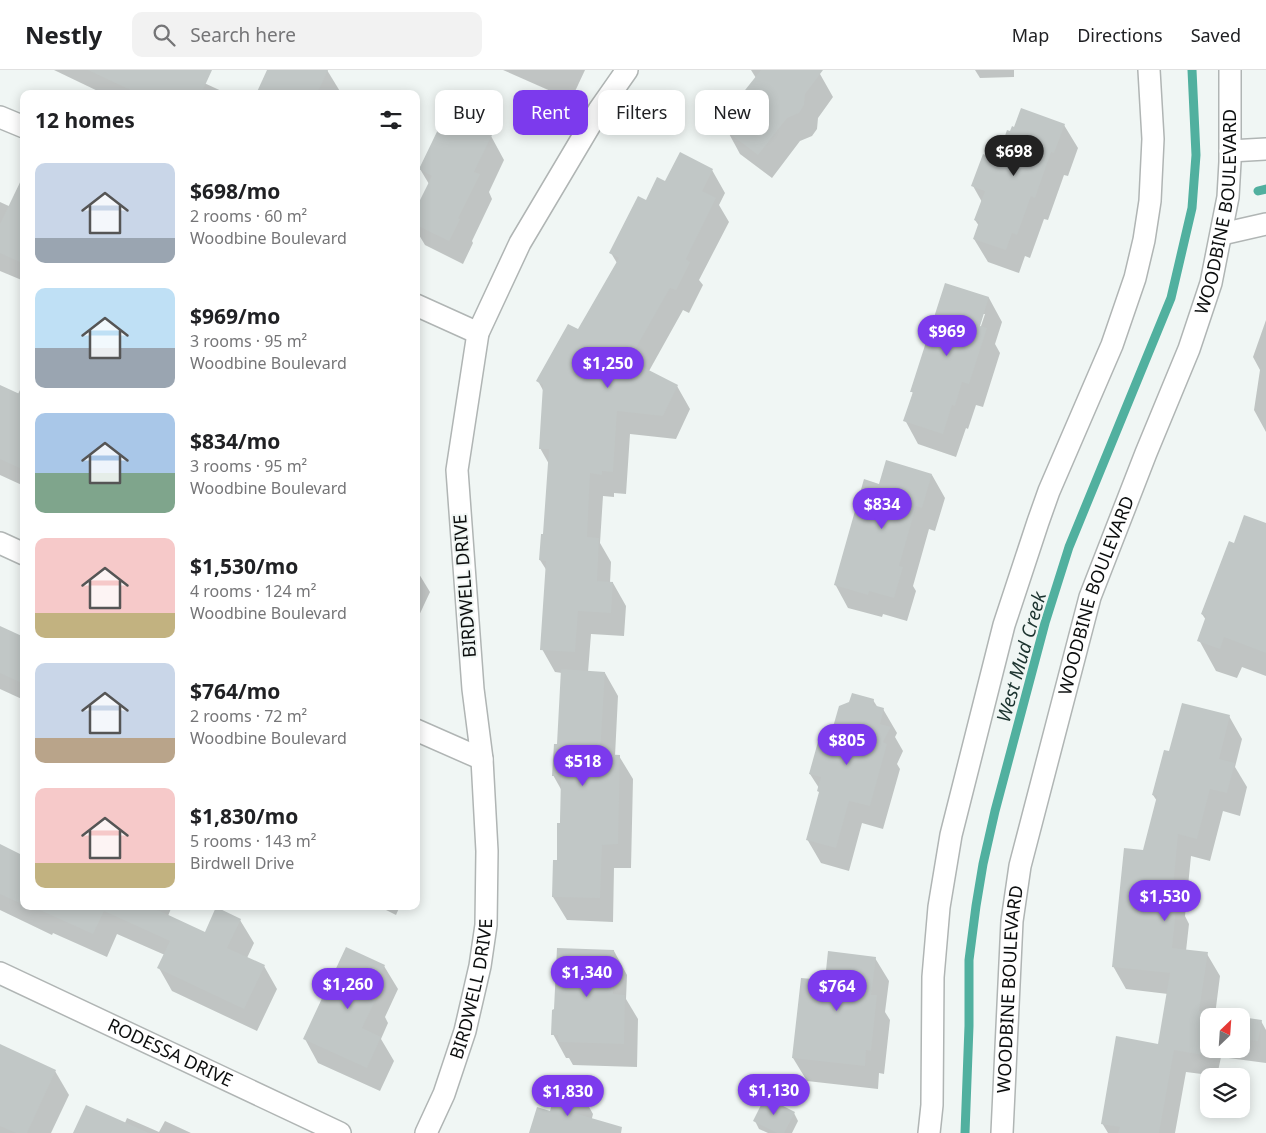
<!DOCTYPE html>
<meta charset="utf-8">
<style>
:root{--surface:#fff;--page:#f2f2f2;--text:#202124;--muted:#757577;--line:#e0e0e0;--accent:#7c3aed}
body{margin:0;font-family:"Noto Sans",sans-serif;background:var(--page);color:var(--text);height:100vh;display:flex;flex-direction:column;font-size:19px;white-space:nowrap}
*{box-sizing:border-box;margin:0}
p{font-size:16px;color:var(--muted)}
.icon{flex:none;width:28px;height:28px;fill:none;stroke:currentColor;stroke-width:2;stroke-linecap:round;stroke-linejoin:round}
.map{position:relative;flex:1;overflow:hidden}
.sheet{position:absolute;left:20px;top:20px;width:400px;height:820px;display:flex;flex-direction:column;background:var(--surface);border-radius:10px;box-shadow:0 2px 12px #0003}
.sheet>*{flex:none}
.hud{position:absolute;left:435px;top:20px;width:475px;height:45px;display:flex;gap:10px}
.needle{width:32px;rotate:25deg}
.fabs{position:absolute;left:1200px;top:938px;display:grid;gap:10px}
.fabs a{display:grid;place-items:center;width:50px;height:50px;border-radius:10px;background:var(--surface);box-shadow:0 2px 12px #0003;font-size:25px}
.price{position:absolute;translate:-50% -42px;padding:0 11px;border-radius:18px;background:var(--accent);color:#fff;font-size:16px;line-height:32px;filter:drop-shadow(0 1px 2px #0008)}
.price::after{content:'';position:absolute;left:50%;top:30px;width:15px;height:11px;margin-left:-8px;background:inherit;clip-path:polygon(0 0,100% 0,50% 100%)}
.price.on{background:#222;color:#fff}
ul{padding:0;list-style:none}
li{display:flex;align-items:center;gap:15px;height:125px;padding:0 15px}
li span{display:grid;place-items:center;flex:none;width:140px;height:100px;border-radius:10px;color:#555}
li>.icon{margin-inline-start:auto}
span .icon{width:60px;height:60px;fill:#fffc;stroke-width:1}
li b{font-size:21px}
h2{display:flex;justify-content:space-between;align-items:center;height:60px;padding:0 15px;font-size:21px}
.tag{padding:0 18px;border-radius:10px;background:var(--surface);box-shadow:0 2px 12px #0003;font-size:18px;line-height:45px}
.tag.on{background:var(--accent);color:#fff}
header{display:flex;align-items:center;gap:30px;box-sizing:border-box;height:70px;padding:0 25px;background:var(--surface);border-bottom:1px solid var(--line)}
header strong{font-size:24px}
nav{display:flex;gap:28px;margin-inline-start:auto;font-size:18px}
.search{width:350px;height:45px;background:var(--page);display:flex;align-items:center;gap:12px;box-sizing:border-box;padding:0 18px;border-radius:10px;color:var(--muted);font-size:19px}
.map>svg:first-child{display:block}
.shadow{fill:#0003;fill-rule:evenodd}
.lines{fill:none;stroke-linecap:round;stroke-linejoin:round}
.stream{stroke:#51b09f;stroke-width:9}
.building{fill:#c1c7c6}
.minor-casing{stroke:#b0b5b4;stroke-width:24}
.minor{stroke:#fff;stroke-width:21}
.labels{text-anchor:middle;stroke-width:4;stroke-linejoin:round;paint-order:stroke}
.street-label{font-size:18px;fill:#0c0e0e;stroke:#f0f6f4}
.water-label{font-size:19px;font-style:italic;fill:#1c332f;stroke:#f0f6f4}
</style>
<header>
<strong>Nestly</strong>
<div class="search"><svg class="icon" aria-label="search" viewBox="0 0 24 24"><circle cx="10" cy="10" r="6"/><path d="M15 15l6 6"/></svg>Search here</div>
<nav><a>Map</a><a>Directions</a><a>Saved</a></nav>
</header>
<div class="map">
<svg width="1266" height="1063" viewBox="0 0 1266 1063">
<rect width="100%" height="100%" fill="#f0f6f4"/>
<g class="shadow">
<path d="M54,0h122l52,24h-124z"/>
<path d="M271,0h56l14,23 -84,1z"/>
<path d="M503,0h82l-14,30z"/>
<path d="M751,0h64l5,4 13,23 -15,21 -1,11 -5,7 -12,5 -28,37 -32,-24 -13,-24 10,-12 -5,-9 24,-31z"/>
<path d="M975,0h39v7l-34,1z"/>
<path d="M1064,55l14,23 -10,28 -4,-1 -16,45 -4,-1 -14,39 -5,-2 -6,17 -31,-11 -14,-23 5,-13 -4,-6 7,-18 -9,-16 24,-26z"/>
<path d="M491,66l13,24 -15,32 3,7 -20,42 1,2 -10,21 -38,-19 -9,-15v-19l13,-27 -9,-15z"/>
<path d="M712,100l13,23 -6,12 10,17 -30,58 4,5 -14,28 -6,-3 -34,61 28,15 13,23 -14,30 -46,-5 -4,60 -12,-1v4l-11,-1 -3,47 11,19 -1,21h3l13,23 -2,30 -33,-2 -3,38 17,1 13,23 -3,60h4l14,23 -2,89h-17l-1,54 -46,-2 -14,-23 5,-36 4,-70 -9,-16 5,-29 4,-73 -7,-1 -13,-23 5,-78 -7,-11 4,-25 5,-71 -9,-16 4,-56 -6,-11 40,-50 39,-68 -6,-10 36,-51 18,-19z"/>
<path d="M0,132l24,11v68l-24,-10z"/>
<path d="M946,214l43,14 13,24 -7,22 5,9 -17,54 -7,-2 -8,24 -2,-1 -10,29 -38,-13 -13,-24 8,-26 -1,-3zM983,244h2l-6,18h-2z"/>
<path d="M1266,250v112l-12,-22 6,-40 -7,-13z"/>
<path d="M24,312v104l-24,-11v-89l18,8z"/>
<path d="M932,405l13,23 -10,33 -6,-2 -16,57 3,5 -9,30 -24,-7 -1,3 -34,-9 -13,-24 45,-98z"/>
<path d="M1266,455v151l-24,-9 -5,11 -21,-7 -17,-31 7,-20 -4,-6 33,-69z"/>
<path d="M416,499l14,23 -14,30z"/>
<path d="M0,558l24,11v61l-24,-11z"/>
<path d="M873,630l5,8 5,1 14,24 -2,4 8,14 -6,13 3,5 -17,60 -21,-6 -13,48 -28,-8 -14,-24 13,-45 -1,-6 -9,-14 22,-38z"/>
<path d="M1229,646l13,23 -7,28 12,20 -7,29 -17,-5 -13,50 -19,-5 -6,60 4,8 -3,27 21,3 13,22 -5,39 11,1h-17v33h32v-31l20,3 5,9v33l-45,-6 -4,19 -31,-4 -11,61h-67l-6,-10 57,-78 9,-51 -42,-5 -13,-23 44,-165 -4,-6 17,-43z"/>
<path d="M0,776l24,11v49h148l-4,10 37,18 35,-14 14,23 -7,15 17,8 13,23 -20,42 -85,-40 -13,-23 6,-13 -48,-21 -10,23 -54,-24 -1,2 -52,-25z"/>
<path d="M378,836h22l-4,9z"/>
<path d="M614,881l13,24 -1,24 12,20 -1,48 -64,-2 -4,-7h-3l-13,-24z"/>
<path d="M875,888l14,23 -4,31 5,8 -6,54 -5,-1 -1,16 -71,-8 -14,-23 33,-76z"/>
<path d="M384,896l14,23 -13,28 3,6 -7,16 13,22 -14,30 -62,-28 -13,-24z"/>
<path d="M0,976l55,25 14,24 -18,38h-51z"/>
<path d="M580,1021l13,23 -3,12 4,7h-64l21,-21z"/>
<path d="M794,1043l4,8 -6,12h-24l-9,-4 -4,-8z"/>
<path d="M127,1048l32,14 6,-11 26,12h-116l50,-10z"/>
</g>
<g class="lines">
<g class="stream">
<path d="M1258,121l8,-2"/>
<path d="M965,1063l4,-107v-66l7,-54 7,-42 12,-53 50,-188 24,-76 102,-249 21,-90 4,-53 -4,-85"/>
</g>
</g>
<g class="building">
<path d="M88,0h124l-11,24h-62z"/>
<path d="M267,0h61l-11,24h-61z"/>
<path d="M761,0h62l-18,24 -1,11 -5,8 -12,5 -29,37 -33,-25 12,-16 -7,-5z"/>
<path d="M1021,38l44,16 -11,29 -3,-1 -16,46 -4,-2 -14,39 -5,-2 -6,17 -33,-11 6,-17 -5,-2 11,-29 -14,-5 12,-32 14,5 10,-29 3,1 2,-5 2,1z"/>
<path d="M446,43l46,22 -18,37 6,2 -22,44 2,1 -11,22 -33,-16v-17l16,-32 -13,-7z"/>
<path d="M680,82l33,17 -11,22 14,7 -30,61 4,3 -14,28 -6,-2 -41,72 49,25 -15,31 -46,-5 -4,61 -11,-1v4l-12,-2 -3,64 12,1 -2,43 16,1 -2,31 -33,-2 -3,41 -35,-2 6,-89 -7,-1 2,-26h2l6,-85h-10l4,-64 -7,-4 32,-57 10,5 41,-71 -10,-5 29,-57 8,4 11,-23 8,4z"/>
<path d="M24,104v90l-24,-11v-29z"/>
<path d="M945,213l44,14 -9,29 7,2 -18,56 -7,-2 -7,24 -3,-1 -9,29 -40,-13 10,-29h-3z"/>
<path d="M0,315l24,11v74l-24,-11z"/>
<path d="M886,390l46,14 -10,34 -6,-2 -17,60 4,1 -9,31 -25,-7 -1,4 -34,-10 30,-106 15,5z"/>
<path d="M1244,445l22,8v130l-42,-16 -4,12 -23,-8 9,-25 -5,-2 28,-73 5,2z"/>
<path d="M0,556l24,11v47l-24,-11z"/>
<path d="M561,599l44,3 -5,82 20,1 -2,89 -16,1 -2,53 -48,-1 1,-37h4v-37h3l1,-47h-9l2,-32h3z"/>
<path d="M852,623l22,6 -1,6 11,3 -4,16 11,3 -8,15 4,2 -17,62 -21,-5 -13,47 -30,-8 13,-48 -2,-1 4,-14 -12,-3 12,-43 10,3 8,-28 10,-4z"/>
<path d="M1182,633l48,12 -11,44 16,4 -8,30 -17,-4 -13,50 -19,-5 -6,65 5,1 -5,48 36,4 -9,59 36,5h-26v18l-5,21 -30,-5 -15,83h-41l2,-6 -19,-3 15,-88 42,8 12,-71 -58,-6 12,-119 19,2 14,-54 -5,-1 12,-45 5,1z"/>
<path d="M0,774l24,12v49l-24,-11z"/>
<path d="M31,836h118l56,26 11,-25 25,12 -14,29 38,17 -21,44 -87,-41 13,-27 -66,-30 -11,23z"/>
<path d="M346,877l39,18 -14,31 5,3 -14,29 19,9 -14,31 -64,-29z"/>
<path d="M557,878l57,2 -1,44 12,1 -1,49 -65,-2 -1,-7h-7l1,-25 2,-1z"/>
<path d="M828,881l48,6 -5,38h6l-6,56 -5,-1 -1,16 -73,-8 9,-80 24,2z"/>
<path d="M1241,947l21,3 -4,21 -17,-2z"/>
<path d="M0,974l56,26 -29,63h-11l-16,-7z"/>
<path d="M558,1013l22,7 -6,23 48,14 -1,6h-92l8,-26 13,4z"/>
<path d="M765,1027l30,15 -11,21h-7l-24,-12z"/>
<path d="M86,1035l63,28h-76z"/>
</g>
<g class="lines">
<g class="minor-casing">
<g id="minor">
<path d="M0,47l24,10"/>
<path d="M1230,81l36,-2"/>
<path d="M1222,164l44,-10"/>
<path d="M416,235l62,28"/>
<path d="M0,473l24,11"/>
<path d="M416,660l66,29"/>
<path id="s1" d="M0,903l340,160"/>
<path id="s2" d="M426,1063l18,-39 21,-63 15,-65 6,-41 1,-74 -5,-92 -9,-70 -16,-219 21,-137 42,-90 79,-133 28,-40"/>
<path d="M929,1063l3,-28 1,-128 6,-70 12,-72 53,-210 34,-103 11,-31 63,-146 23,-67 9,-38 6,-39 3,-62 -4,-69"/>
<path id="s3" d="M1002,1063l10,-212 8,-55 70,-269 56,-144 43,-104 22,-66 17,-86 2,-35v-92"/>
</g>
</g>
<use href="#minor" class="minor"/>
</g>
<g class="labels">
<g class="street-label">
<text dy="6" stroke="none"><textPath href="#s3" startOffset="954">WOODBINE BOULEVARD</textPath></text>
<text transform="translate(465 516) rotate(-94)" y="6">BIRDWELL DRIVE</text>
<text dy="6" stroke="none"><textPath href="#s3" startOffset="549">WOODBINE BOULEVARD</textPath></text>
<text dy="6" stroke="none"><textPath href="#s2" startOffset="152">BIRDWELL DRIVE</textPath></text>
<text dy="6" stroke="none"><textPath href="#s3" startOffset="144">WOODBINE BOULEVARD</textPath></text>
<text dy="6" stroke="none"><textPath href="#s1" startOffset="188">RODESSA DRIVE</textPath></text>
</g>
<g class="water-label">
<text transform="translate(1021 587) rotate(-74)" y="7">West Mud Creek</text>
</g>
</g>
</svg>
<div class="fabs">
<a><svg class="needle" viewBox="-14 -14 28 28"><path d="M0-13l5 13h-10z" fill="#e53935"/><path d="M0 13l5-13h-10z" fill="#757577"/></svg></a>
<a><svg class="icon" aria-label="layers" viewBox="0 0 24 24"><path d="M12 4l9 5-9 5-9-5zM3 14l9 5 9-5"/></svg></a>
</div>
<b class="price on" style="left:1014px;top:107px">$698</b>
<b class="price" style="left:947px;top:287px">$969</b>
<b class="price" style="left:608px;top:319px">$1,250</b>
<b class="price" style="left:882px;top:460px">$834</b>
<b class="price" style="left:847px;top:696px">$805</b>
<b class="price" style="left:583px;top:717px">$518</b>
<b class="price" style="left:1165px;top:852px">$1,530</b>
<b class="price" style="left:587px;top:928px">$1,340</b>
<b class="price" style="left:348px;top:940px">$1,260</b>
<b class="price" style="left:837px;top:942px">$764</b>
<b class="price" style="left:774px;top:1046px">$1,130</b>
<b class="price" style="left:568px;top:1047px">$1,830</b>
<div class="hud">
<a class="tag">Buy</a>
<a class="tag on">Rent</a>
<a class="tag">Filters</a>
<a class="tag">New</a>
</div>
<section class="sheet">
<h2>12 homes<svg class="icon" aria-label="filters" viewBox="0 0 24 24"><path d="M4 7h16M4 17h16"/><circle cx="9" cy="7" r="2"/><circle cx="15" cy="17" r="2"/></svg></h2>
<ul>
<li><span style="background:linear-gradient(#c9d6e8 75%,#9aa5b1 0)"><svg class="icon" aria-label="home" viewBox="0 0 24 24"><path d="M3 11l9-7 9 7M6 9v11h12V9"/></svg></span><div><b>$698/mo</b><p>2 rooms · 60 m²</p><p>Woodbine Boulevard</p></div></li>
<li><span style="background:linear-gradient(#bfe0f5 60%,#9aa5b1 0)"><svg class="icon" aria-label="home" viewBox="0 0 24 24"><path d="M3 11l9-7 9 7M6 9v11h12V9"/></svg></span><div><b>$969/mo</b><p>3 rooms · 95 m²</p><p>Woodbine Boulevard</p></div></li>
<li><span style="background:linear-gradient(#a9c7e8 60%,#7fa58c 0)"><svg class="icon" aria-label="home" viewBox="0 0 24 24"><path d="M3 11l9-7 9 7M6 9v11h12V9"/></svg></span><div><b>$834/mo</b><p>3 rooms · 95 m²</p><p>Woodbine Boulevard</p></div></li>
<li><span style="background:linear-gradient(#f6c9c9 75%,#c2b280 0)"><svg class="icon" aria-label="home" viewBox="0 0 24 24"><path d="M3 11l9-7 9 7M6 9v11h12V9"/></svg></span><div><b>$1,530/mo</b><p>4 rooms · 124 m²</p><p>Woodbine Boulevard</p></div></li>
<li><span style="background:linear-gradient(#c9d6e8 75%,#b9a48a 0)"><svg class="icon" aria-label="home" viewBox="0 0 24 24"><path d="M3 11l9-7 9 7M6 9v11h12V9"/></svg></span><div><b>$764/mo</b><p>2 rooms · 72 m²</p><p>Woodbine Boulevard</p></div></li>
<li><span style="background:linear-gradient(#f6c9c9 75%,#c2b280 0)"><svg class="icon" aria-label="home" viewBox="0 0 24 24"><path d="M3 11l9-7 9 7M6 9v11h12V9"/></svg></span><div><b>$1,830/mo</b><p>5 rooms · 143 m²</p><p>Birdwell Drive</p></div></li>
</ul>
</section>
</div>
